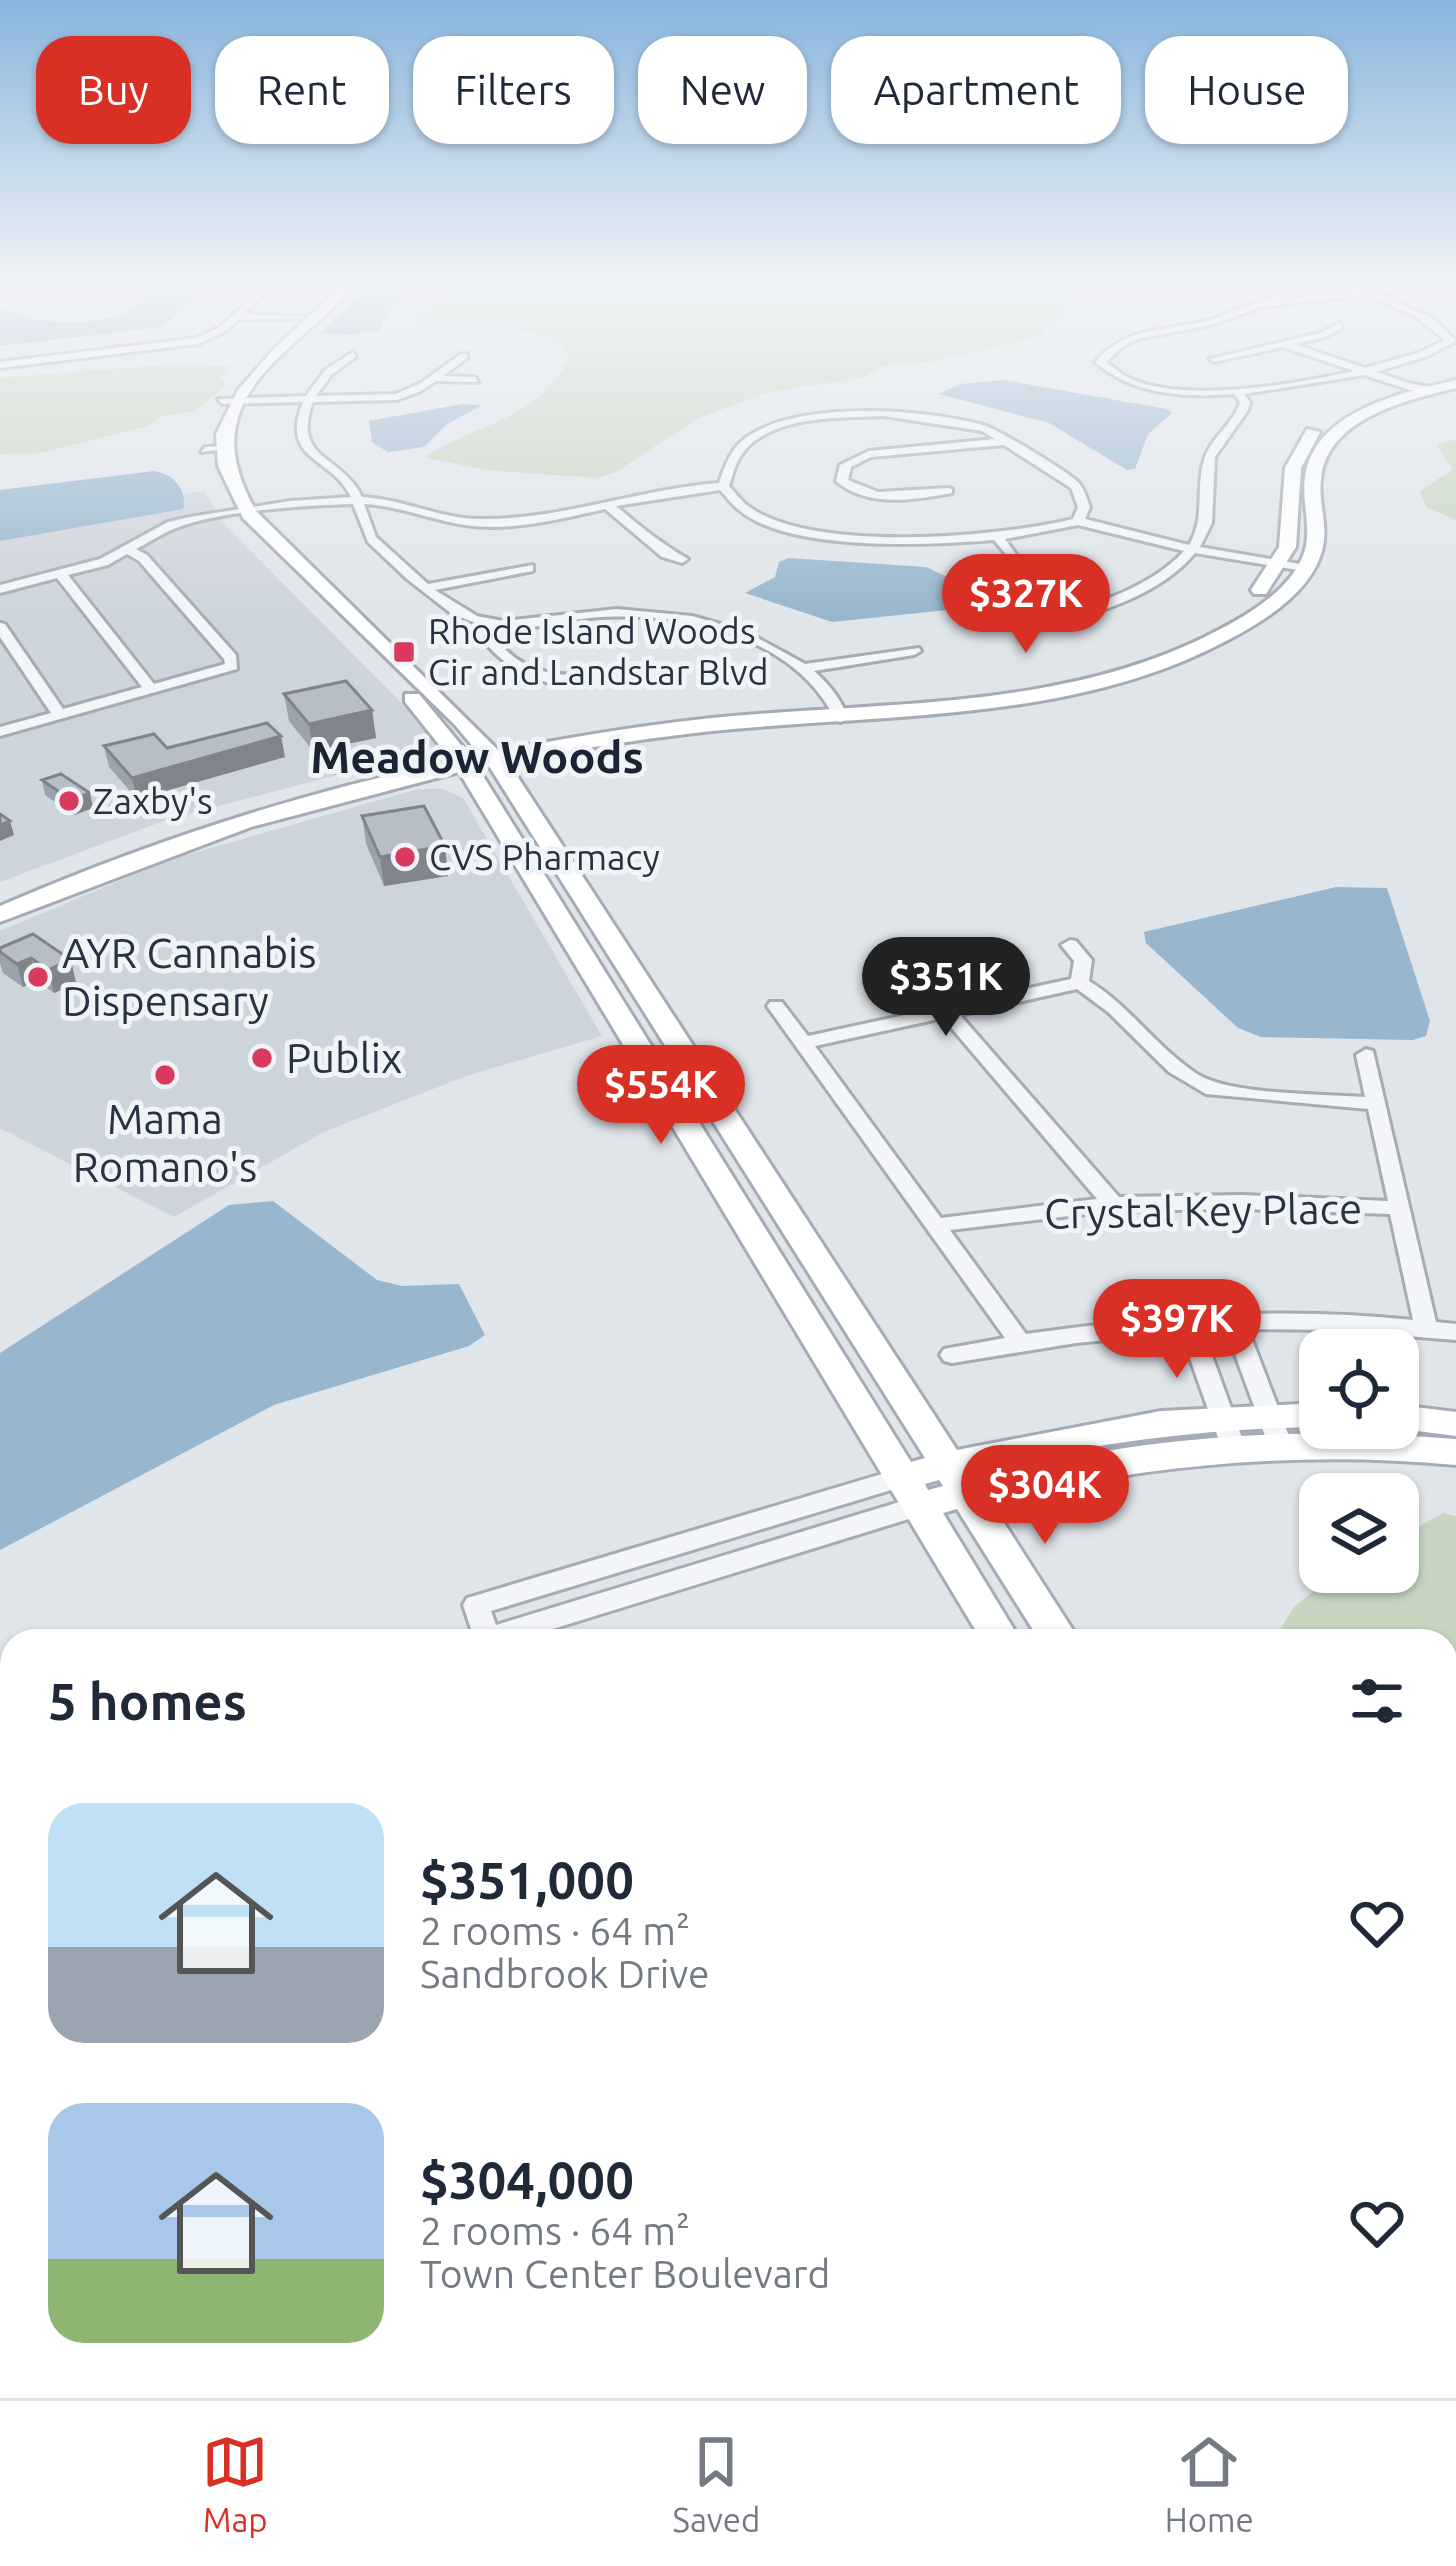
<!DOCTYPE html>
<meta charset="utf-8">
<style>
:root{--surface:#fff;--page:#f2f2f3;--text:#1f2937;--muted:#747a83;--line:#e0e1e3;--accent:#d93025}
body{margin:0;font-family:Ubuntu,sans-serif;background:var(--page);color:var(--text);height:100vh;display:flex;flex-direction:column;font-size:45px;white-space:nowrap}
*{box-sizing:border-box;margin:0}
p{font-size:39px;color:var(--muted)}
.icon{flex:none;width:66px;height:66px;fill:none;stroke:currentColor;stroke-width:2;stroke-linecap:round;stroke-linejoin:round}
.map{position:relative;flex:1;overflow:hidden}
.drawer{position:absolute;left:0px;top:1629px;width:1458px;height:771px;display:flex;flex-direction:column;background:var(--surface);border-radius:36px 36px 0 0;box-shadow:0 3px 9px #0004}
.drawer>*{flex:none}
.guide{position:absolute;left:36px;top:36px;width:1386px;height:108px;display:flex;gap:24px}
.controls{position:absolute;left:1299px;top:1329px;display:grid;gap:24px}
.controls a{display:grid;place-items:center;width:120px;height:120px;border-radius:24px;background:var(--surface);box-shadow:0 3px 9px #0004;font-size:60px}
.price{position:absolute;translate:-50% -102px;padding:0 27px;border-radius:42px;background:var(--accent);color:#fff;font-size:39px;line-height:78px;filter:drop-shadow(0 3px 6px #0008)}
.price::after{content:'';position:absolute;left:50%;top:72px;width:36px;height:27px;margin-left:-18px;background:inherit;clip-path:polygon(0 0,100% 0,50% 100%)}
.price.on{background:#222;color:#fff}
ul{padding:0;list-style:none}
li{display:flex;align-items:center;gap:36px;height:300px;padding:0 48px}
li span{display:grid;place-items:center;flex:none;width:336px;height:240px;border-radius:36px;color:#555}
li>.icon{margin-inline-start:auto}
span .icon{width:144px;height:144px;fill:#fffc;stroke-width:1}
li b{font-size:51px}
h2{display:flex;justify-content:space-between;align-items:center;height:144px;padding:0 48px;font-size:51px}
.tag{padding:0 42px;border-radius:36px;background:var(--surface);box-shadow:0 3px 9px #0004;font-size:42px;line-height:108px}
.tag.on{background:var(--accent);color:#fff}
.tab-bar{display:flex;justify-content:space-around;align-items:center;height:168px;border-top:3px solid var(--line);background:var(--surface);font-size:33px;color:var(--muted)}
.tab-bar a{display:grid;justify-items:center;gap:6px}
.tab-bar .on{color:var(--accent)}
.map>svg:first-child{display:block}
.built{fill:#ced4dc}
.green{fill:#c7d5c1}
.water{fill:#98b6cd}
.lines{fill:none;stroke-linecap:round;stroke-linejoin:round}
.street-casing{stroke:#a5acb5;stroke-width:6}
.secondary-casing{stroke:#a5acb5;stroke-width:6}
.street{fill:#f3f5f8;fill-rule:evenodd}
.secondary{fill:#fff;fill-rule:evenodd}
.wall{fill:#9da3ac}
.shaded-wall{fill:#80858c}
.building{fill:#b7bec8;stroke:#80858c;stroke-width:3}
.poi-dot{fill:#d93b5f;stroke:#f0f4f7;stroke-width:4.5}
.labels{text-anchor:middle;stroke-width:10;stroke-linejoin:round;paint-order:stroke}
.far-poi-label{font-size:36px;fill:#273343;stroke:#f0f4f7;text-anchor:start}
.poi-label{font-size:42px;fill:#273343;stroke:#f0f4f7;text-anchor:start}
.street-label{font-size:42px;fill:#273343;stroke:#f0f4f7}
.far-district-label{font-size:45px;font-weight:bold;fill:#1a2434;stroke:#f0f4f7}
</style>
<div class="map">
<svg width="1456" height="2398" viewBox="0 0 1456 2398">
<rect width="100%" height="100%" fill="#e0e5ea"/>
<g class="built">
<path d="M204,491l21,34 206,208 5,12 -7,6 -260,68 -169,63v-358z"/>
<path d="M418,789h25l20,9 139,238 -136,40 -142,56 -150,85 -174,-89v-197l169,-71z"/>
</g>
<g class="green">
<path d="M459,283h610l2,14 -9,18 -25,23 -100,23 -54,5 -19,11 -97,16 -69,25 -82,54 -20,6 -111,-8 -60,-13c51,-33 114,-38 144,-98 -14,-41 -104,-29 -140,-32l-14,-8z"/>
<path d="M173,364l56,2 -9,13 7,5 -32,27 -37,6 -9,9 -109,27 -40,1v-76z"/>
<path d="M1456,439v81l-30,-13 -6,-16 33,-22 -17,-24z"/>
<path d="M1443,1513l13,3v318l-10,1v-194h-173l21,-34 43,-35h61v-34z"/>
<path d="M379,2388h676l-1,10h-684z"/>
</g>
<g class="water">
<path d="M213,283l-50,44 -163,19v-36c12,0 16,4 27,7 30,9 98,8 118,-19l-9,-7 4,-3z"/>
<path d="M367,287l49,1 -28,23 -9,19 -29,5 -30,-1z"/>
<path d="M1004,380l163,29 5,4 -24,21 -13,35 -8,1 -78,-47 -110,-29 21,-10z"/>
<path d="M462,404l20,1 -36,20 -22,22 -36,5 -16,-10 -3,-21z"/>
<path d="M154,471c19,2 34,20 29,38l-183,32v-51z"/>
<path d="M789,558l137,9 64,30 -43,13 -115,12 -87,-29 30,-16 4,-15z"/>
<path d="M1336,887l51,1 43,133 -4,15 -13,4 -152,-3 -23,-9 -92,-85 -2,-11z"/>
<path d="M273,1201l104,79 25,6 57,-2 26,51 -16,11 -195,59 -274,145v-197l229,-148z"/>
<path d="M1446,2022l10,1v194l-10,-16z"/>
</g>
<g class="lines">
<g class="street-casing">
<g id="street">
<path d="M63,283h23l-86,14v-6z"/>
<path d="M268,283h9l-33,31 78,4 -84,2 -12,11 -28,13 -198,24v-6l196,-24 24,-11z"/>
<path d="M1238,283h11l38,15 66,-7 -20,-8 33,7 71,-7 9,2 -68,9 54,24 24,23 -31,16 -49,15 36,12 24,4v4l-26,-2 -46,-15 -120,19 6,8 -2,8 -33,47 -3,66 -12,24 106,18 6,4 -2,3 -115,-19c-34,41 -94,59 -143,73l-7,-4 2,-3c48,-15 103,-31 137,-68l-106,-26 -73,14 16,22 -6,4 -21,-25c-64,5 -204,13 -255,-30 -7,-5 -13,-14 -19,-20l-104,16c25,21 44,37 72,53l-6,4 -20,-6 -57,-48c-45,10 -94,23 -140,16 -34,-5 -65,-19 -101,-21l12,33 52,47 105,-19v6l-98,19 42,26 26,5 114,-12 75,7 53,15 60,33 114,-16 2,3 -7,4 -100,16c15,13 27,28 34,47l-7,4 -5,-1c-41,-87 -159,-111 -246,-103 -32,3 -62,13 -94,11l-3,6c31,43 73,45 122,34l7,4c-51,28 -110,7 -143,-38l5,-9 -32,-12 -45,-35 -39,-37 -15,-38c-46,1 -132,7 -174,23 -15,5 -29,15 -43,22l11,6 89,100 1,14 -237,67v-9l51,-14 -51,-76v-14l5,1 58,85 79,-22 -85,-109 -57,15v-8l100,-26 68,-37 22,-5 100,-16 61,-4c-19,-41 -72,-35 -48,-95l-81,2 -4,-5 88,-3 19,-26 28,-18 3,5 -24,17 -16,22 80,-2 25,-11 40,-29h6v4l-24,18 32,1 3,5 -42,-1 -17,11 -22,8 -84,2c-22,58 29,53 49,95 41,2 79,22 118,22 81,1 159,-30 239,-36 6,-18 12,-35 28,-46 53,-37 177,-28 236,-12 15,4 83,46 95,57 6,6 9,17 12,25l-5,12 104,26c17,-28 6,-56 15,-85 7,-23 29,-35 36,-58l-6,-8c-49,4 -101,1 -139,-32 30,-36 73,-31 115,-42 22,-7 41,-18 64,-21zM1365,295l47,19 33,26 -27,13 -53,15 -71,-24 32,-7 16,-9 -3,-5 -19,10 -111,26 5,3 69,-15 71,24c-57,13 -172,33 -225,7 -8,-4 -16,-11 -23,-16l19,-17 13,-6 73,-14 50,-18zM884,416l98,15 13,8 -126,12 -29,14 -4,16c31,27 78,19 116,12v-4l-4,-1 -70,4 -30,-12 3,-13 20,-10 133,-12 67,43 7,19 -5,12c-74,18 -261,35 -325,-13 -7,-5 -13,-14 -19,-20 4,-12 7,-26 16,-36 30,-35 97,-32 139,-34zM127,554l12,7 85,98 1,5 -71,20 -86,-109 40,-10z"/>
<path d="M205,447l18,-1 5,3 -27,3z"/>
<path d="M1070,940l6,1 16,19 -3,21c41,25 68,67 108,93 33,21 126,20 168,23l-9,-42 10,-6 7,2 63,271 20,2v16l-125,-10 -83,-1 44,115 -3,6h-18l-3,-6 -42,-114 -23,1 42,115 -3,6h-18l-3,-6 -40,-113 -105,10 -124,20 -8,-2 -4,-6 4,-6 61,-11 -238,-332 3,-4h12l26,34 263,-57 3,-18 -13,-16zM1077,989l31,23 61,60 37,22 162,15 20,92 -145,-6 -124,2 -159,-182zM943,1018l154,181 -156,19 -126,-172zM1243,1209l147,5 23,106c-129,-14 -259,-4 -387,14l-76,-104 163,-19z"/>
<path d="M902,1468l9,2 3,7 -3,7 -420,127 5,14 423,-129 9,3 4,7 -4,7 -414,128h-39l-12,-36 4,-7z"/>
<path d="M12,1974v33l-12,5v-33z"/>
<path d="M0,2191l12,5v52l-12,-5z"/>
<path d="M12,2382v6h39l-5,10h-43z"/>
</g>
</g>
<g class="secondary-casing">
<g id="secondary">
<path d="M345,283h13c-69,75 -168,114 -102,228l243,240c78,-15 156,-28 234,-35 157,-14 327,-8 472,-79 34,-17 81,-42 97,-79 12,-26 -1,-54 3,-81 10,-67 97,-84 151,-97v8c-49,12 -129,30 -135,91 -3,24 8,48 1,72 -12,43 -61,72 -98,91 -148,78 -328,72 -491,87 -75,7 -150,19 -225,33l449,688 204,-39 159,-8v24c-119,1 -233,17 -349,45l4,6c159,-41 318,-53 481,-39v26c-159,-15 -310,0 -466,36l90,140h-40l-83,-132 -14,4 78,128h-39l-523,-869 -208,55 -251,95v-16c146,-63 296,-112 452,-145l-47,-59v-8h14l52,63 9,-2 -25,-30 -212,-207 -25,-52 -2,-32 22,-44 35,-40zM489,766l436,692 -14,4 -433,-694zM939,1480l4,6 -15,4 -3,-6z"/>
<path d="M1307,429l13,3 -19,36 -5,79 -30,47h-12l-3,-4 28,-43 6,-79z"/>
<path d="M1398,1405l58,7v24l-62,-8h4z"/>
<path d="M1301,2388h54l3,10h-54z"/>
<path d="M1379,2388h54l3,10h-54z"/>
</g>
</g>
<use href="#street" class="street"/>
<use href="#secondary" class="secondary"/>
</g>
<g class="wall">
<path d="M284,694l88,16 4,28 -63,13 -24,-30z"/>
<path d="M104,746l63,2 118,9 -148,42 -28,-32z"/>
<path d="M42,780l51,28 -19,7 -29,-20z"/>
<path d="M362,816l86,60 -64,10 -18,-42z"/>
<path d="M0,948l71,12 5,23 -22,10 -17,-12 -14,6 -20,-14 -3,-10z"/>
</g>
<g class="shaded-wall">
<path d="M372,710l4,28 -63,13 -4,-27z"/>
<path d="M281,736l4,21 -148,42 -5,-21z"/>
<path d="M90,793l3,15 -19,7 -3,-15z"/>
<path d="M10,821l4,14 -14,6v-16z"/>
<path d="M445,846l3,30 -64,10 -4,-29z"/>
<path d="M31,958l6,23 -14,6 -6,-23z"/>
<path d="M71,960l5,23 -22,10 -6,-23z"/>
</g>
<g class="building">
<path d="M346,681l26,29 -63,14 -25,-30z"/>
<path d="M267,723l14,13 -149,42 -28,-32 50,-12 13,14z"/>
<path d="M61,774l29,19 -19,7 -29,-20z"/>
<path d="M424,806l21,40 -65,11 -18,-41z"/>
<path d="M0,814l10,7 -10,4z"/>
<path d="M33,934l38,26 -23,10 -17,-12 -14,6 -17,-12v-4z"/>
</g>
<linearGradient id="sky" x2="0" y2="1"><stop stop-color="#88b5dd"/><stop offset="0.46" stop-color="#f1f3f6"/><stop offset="1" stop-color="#f1f3f6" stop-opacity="0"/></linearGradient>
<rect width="1456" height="619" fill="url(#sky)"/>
<g class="poi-dot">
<rect x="392" y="640" width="24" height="24" rx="6"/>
<circle cx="69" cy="801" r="12"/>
<circle cx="405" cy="857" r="12"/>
<circle cx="38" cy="977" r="12"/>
<circle cx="262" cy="1058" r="12"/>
<circle cx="165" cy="1075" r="12"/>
</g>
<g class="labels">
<g class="far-poi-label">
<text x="428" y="644">Rhode Island Woods<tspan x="428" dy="41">Cir and Landstar Blvd</tspan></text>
<text x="93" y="814">Zaxby's</text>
<text x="429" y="870">CVS Pharmacy</text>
</g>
<g class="poi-label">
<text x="62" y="968">AYR Cannabis<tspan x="62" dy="48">Dispensary</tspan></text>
<text x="286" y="1073">Publix</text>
<text x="165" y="1134" text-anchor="middle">Mama<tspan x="165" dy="48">Romano's</tspan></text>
</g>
<g class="street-label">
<text transform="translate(1203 1211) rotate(-1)" y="15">Crystal Key Place</text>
</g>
<g class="far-district-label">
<text x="477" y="773">Meadow Woods</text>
</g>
</g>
</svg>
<div class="controls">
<a><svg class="icon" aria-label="locate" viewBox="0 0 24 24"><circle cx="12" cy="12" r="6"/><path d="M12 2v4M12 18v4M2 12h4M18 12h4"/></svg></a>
<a><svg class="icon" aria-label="layers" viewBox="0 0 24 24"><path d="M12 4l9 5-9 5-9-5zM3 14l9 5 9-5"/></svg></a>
</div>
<b class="price" style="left:1026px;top:656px">$327K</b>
<b class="price on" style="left:946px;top:1039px">$351K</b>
<b class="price" style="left:661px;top:1147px">$554K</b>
<b class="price" style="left:1177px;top:1381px">$397K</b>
<b class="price" style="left:1045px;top:1547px">$304K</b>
<div class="guide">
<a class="tag on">Buy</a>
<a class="tag">Rent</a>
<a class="tag">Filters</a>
<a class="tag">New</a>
<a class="tag">Apartment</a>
<a class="tag">House</a>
</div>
<section class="drawer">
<h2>5 homes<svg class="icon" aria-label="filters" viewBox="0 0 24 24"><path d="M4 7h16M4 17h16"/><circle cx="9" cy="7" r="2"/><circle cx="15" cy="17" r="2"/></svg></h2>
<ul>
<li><span style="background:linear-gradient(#bfe0f5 60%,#9aa5b1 0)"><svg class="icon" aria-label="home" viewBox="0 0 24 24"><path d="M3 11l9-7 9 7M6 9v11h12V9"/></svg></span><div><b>$351,000</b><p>2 rooms · 64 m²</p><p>Sandbrook Drive</p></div><svg class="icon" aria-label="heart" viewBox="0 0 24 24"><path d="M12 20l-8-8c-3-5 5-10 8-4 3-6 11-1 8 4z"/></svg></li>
<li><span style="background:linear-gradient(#a9c7e8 65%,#8fb573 0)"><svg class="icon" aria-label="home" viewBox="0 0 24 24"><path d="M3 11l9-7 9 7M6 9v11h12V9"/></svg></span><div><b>$304,000</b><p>2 rooms · 64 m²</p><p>Town Center Boulevard</p></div><svg class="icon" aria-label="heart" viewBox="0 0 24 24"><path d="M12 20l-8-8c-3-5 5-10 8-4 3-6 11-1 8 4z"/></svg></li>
</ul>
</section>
</div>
<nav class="tab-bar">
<a class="on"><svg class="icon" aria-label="map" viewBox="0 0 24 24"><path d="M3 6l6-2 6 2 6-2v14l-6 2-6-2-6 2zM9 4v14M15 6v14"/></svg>Map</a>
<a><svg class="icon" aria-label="saved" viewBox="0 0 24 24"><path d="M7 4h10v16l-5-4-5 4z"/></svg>Saved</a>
<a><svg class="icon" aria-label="home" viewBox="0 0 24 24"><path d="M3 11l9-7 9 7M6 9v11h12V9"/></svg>Home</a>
</nav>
